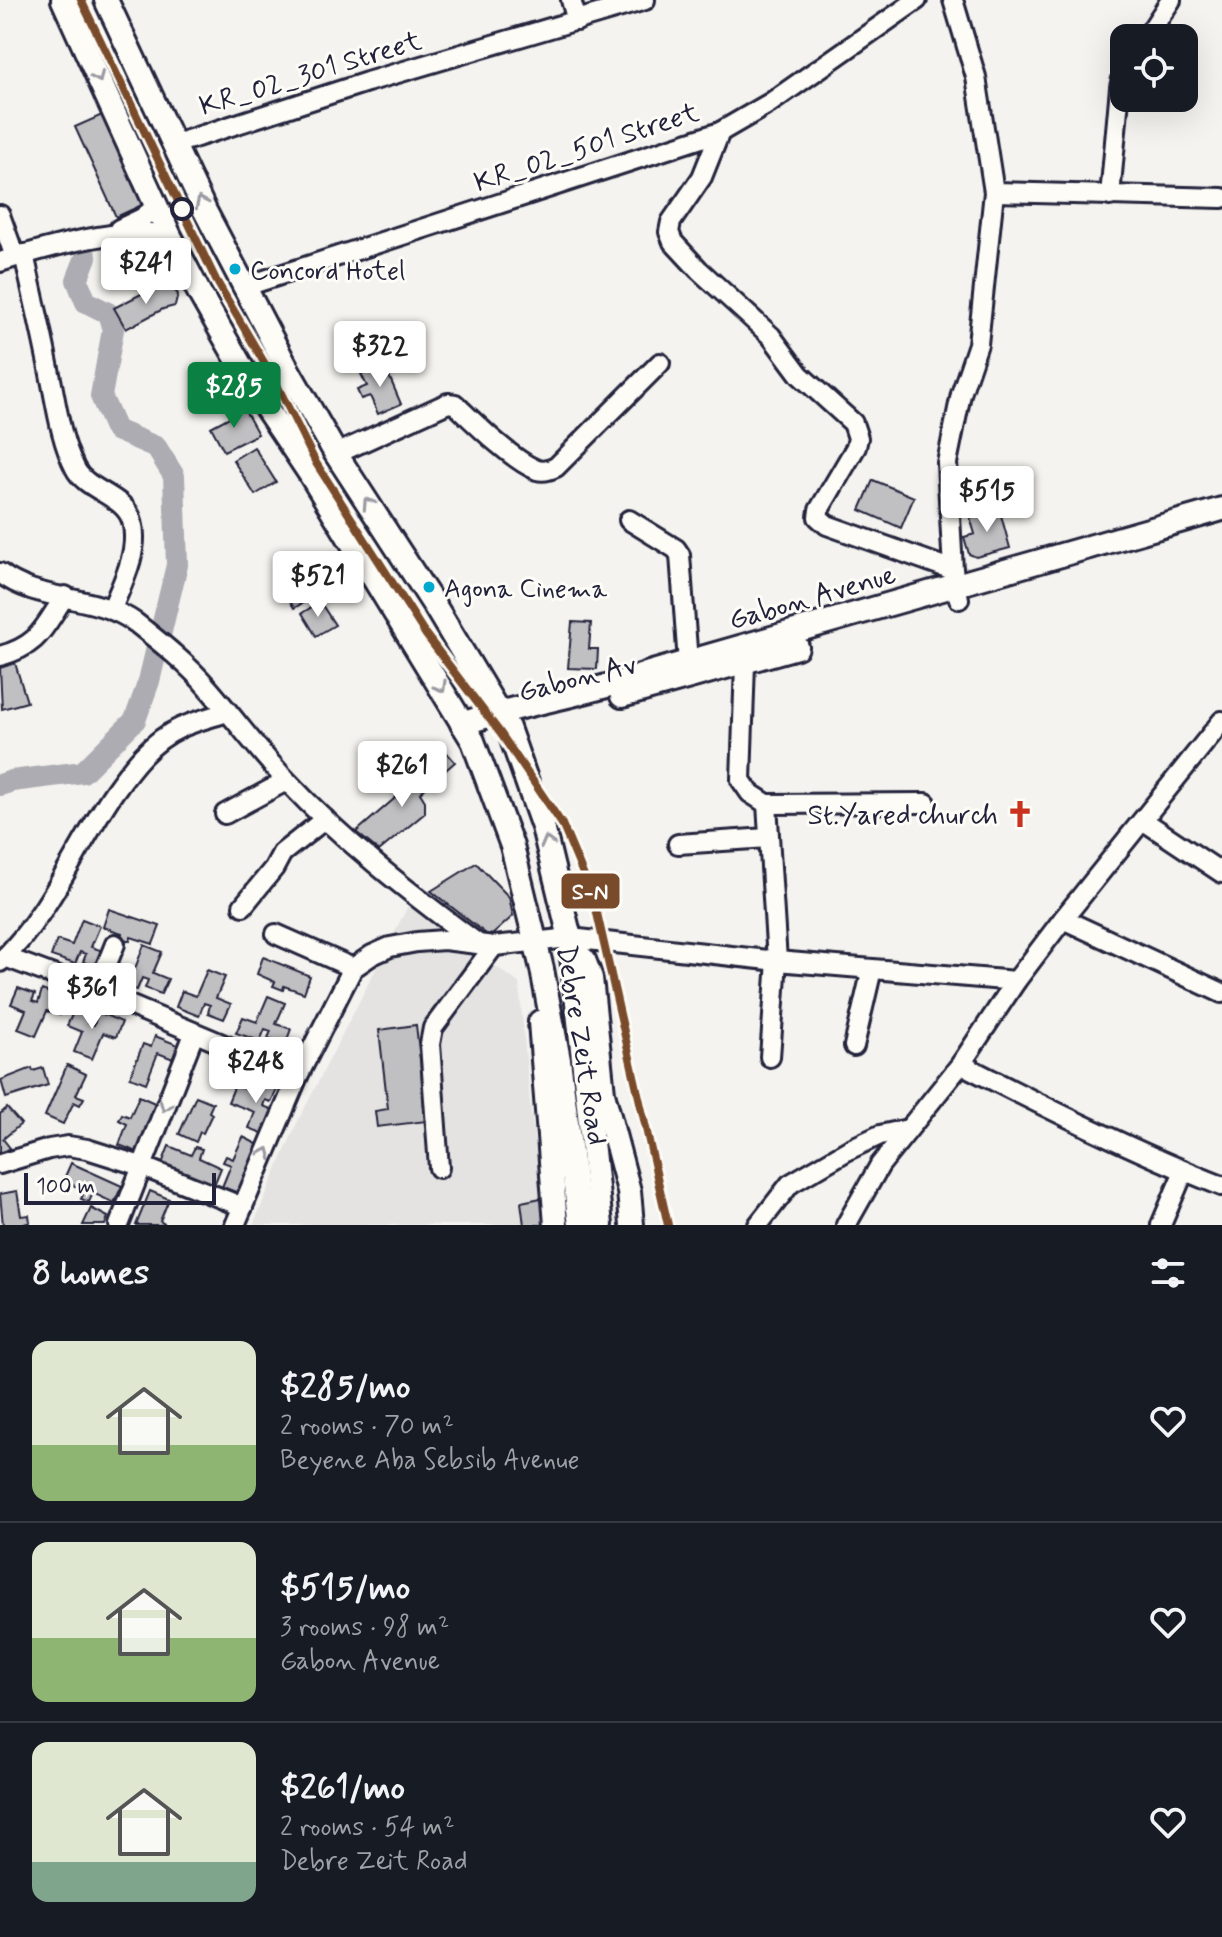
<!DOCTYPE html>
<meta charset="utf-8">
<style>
:root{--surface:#171b24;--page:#242831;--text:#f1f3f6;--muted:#9ea1a6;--line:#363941;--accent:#0b8043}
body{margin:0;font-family:Mynerve,sans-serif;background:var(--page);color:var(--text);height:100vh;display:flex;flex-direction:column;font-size:30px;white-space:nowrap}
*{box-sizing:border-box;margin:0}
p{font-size:26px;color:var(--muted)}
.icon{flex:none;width:44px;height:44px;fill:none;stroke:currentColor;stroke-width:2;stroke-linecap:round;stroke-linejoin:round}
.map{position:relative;height:1225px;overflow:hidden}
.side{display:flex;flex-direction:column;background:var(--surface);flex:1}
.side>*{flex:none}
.fabs{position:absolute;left:1110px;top:24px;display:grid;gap:16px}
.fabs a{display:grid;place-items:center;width:88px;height:88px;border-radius:16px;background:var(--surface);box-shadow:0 8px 32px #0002;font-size:40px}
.scale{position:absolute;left:24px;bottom:20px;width:192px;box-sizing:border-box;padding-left:8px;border:4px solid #22223b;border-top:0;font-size:22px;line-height:28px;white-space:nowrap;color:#22223b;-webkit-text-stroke:6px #fdfcf7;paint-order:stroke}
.price{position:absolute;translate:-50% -68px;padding:0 18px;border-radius:8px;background:#fff;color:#222;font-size:26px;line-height:52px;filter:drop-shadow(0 2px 4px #0008)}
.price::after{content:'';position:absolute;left:50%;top:48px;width:24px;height:18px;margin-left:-12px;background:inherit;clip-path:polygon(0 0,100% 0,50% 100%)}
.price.active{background:var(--accent);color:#fff}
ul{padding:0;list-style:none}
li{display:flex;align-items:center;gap:24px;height:200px;padding:0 32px}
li+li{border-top:2px solid var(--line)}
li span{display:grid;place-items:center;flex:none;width:224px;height:160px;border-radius:16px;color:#555}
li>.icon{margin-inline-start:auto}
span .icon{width:96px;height:96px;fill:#fffc;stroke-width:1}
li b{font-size:34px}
h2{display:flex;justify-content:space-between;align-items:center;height:96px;padding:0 32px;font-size:34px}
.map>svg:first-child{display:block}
.built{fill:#e4e3e2}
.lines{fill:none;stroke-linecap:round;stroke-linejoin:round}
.river{stroke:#acacb2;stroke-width:22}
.building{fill:#c0bfc2;stroke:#22223b;stroke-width:2}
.minor-casing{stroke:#22223b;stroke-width:24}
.major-casing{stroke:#22223b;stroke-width:28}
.minor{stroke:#fdfcf7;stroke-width:18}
.major{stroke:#fdfcf7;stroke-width:22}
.rail-1-casing{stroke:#fdfcf7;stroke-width:14}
.rail-1{stroke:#7a4b2a;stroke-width:8}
.oneway{stroke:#9a9aa2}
.stop-dot{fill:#fdfcf7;stroke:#22223b;stroke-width:4}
.bus-dot{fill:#00a9ce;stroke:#fdfcf7;stroke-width:3}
.labels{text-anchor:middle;stroke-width:6;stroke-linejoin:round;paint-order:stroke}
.bus-label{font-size:26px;fill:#22223b;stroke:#fdfcf7;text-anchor:start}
.street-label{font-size:28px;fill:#22223b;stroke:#fdfcf7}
.poi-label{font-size:28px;fill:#22223b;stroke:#fdfcf7;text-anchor:end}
.line-badge{stroke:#fdfcf7;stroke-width:3}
.badge-label{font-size:22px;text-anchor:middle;font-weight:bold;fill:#fff}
</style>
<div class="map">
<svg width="1222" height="1225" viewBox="0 0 1222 1225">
<rect width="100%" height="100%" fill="#f4f3ef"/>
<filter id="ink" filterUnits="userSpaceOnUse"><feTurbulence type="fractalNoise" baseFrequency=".0125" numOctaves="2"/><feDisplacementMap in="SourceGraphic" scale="16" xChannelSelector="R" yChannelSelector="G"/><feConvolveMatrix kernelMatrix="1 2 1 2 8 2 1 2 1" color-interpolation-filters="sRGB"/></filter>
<g filter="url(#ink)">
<path class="built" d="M409,904l110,79 11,120 15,122h-292l44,-102z"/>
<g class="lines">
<path class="river" d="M0,785l12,-4 71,-9 52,-52 14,-39 28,-116 -3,-89 -18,-29 -40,-17 -15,-34 12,-66 -5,-17 -22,-11 -9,-22 9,-23"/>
</g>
<g class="building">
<path d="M102,115l40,90 -26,12 -41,-90z"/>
<path d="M164,288h8l6,6 -3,12 -12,3 -37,20 -12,-21 31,-16z"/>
<path d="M384,364l17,40 -23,10 -8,-18 -9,3 -4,-9 10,-4 -6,-12z"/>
<path d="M244,409l14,25 -34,17 -13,-24z"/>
<path d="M254,447l22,35 -21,13 -22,-35z"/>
<path d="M873,480l41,17 -13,31 -41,-18z"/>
<path d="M999,508l11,40 -34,9 -7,-3 -5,-17 11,-3 -5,-17z"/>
<path d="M300,564l17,31 -23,13 -18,-30z"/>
<path d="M320,602l15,23 -19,11 -14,-23z"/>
<path d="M572,622l19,1 -2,26h9l-1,20 -29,-1z"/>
<path d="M15,663l12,39 -25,7 -2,-41z"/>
<path d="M447,753l8,9 -35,31 5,8v12l-46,38 -23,-19z"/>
<path d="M476,863l33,34 4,19 -23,21 -59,-46z"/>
<path d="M109,909l51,17 -7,18 -22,-7 -1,4 -9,-3 1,-5 -19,-6z"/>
<path d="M82,919l18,7 -9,21 15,5 -7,16 -16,-6 3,-8 -6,-2 -5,12 -24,-8 6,-16 15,5z"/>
<path d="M144,945l18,7 -9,21 15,6 -7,15 -16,-6 3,-8 -6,-2 -5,12 -24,-8 6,-16 15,5z"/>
<path d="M263,957l47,19 -6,17 -20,-7 -1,4 -10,-4 2,-4 -18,-8z"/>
<path d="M207,970l18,7 -9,21 15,6 -7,15 -16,-6 2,-8 -6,-2 -5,13 -23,-9 6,-16 14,5z"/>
<path d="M18,988l17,6 -3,7 6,2 4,-13 24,9 -6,16 -13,-4 -11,25 -18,-7 8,-19 -15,-6z"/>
<path d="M268,996l17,7 -9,21 15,5 -6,16 -17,-7 3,-7 -6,-2 -5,12 -24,-8 7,-16 14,5z"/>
<path d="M74,1010l17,6 -3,7 6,2 4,-13 24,10 -6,15 -13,-4 -11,26 -18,-7 8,-20 -15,-6z"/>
<path d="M416,1025l11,96 -50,6 -2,-16 13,-2 -9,-79z"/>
<path d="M155,1036l23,9 -5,14 -15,-6 -12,30 -16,-6 13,-33 8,3z"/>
<path d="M67,1065l19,9 -10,21 8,3 -4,7 -6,-3 -11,22 -18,-8z"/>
<path d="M32,1068l1,3 10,-3 5,17 -42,13 -5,-18z"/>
<path d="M260,1080l18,7 -7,15 -6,-2 -2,6 13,5 -9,24 -18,-7 6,-16 -27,-10 7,-17 20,8z"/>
<path d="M139,1096l18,8 -20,48 -18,-7 8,-21 -8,-4 3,-6 8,3z"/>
<path d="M196,1096l17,7 -4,9 3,2 -9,19 -3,-1 -4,10 -17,-8z"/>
<path d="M7,1108l14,16 -18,15 7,9 -10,7v-41z"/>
<path d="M243,1137l18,9 -20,48 -19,-7 9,-22 -8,-3 3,-6 7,3z"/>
<path d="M169,1146l22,9 4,-8 7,2 -3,9 22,10 -7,17 -52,-21z"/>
<path d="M71,1163l51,23 -8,17 -21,-10 -4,9 -8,-3 4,-9 -22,-9z"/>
<path d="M17,1191l4,25 8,-1 1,7 -8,3h-19l-3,-31z"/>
<path d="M150,1191l19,8 -9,22 6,4h-30z"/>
<path d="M551,1196l2,29h-29l-3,-23z"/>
<path d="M91,1208l17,9 -3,8h-22z"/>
</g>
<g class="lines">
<g class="minor-casing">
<g id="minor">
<path d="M571,0l6,21"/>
<path d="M953,0l23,77 18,115 -16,152 -17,50 -14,69 6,107 6,29"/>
<path d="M1146,38l25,-38"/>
<path d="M720,132l-18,45 -31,45 -2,10 4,10 26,28 72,66 29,39 53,48 5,15 -2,9 -37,63 -1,7 9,8 126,45"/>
<path d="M175,144l192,-62 278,-82"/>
<path d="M994,192l228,6"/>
<path d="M1110,196l10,-109 4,-16"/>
<path d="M0,215l15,42"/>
<path d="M119,229l23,-11 15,-12"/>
<path d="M24,254c9,42 19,83 27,125 6,30 10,61 24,89 11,23 50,27 57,53 8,29 -9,61 -20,87"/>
<path d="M0,262c44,-14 126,-38 170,-26"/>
<path d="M243,287l477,-155 50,-29 147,-103"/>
<path d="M336,454l112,-51 7,1c20,19 57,56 82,66 7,2 13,0 19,-3l104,-104"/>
<path d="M629,520l47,29 4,6 8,108"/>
<path d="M0,573c38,30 95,20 136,50 24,19 53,42 72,65 27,31 51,64 79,93 57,61 123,112 190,162"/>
<path d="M0,656c40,-11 43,-28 65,-60"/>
<path d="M745,663l-4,117 9,13 17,11 10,157 -7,96"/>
<path d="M767,804l159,-1"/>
<path d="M225,814l61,-33"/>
<path d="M1144,821l78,52"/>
<path d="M678,844l90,-6"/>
<path d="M243,906l31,-38 8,-15 43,-34"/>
<path d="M1063,919l159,74"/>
<path d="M276,934l77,34"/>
<path d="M5,957l91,34 202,85"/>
<path d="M0,962c47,-44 77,-116 114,-170 17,-24 37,-51 66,-64 15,-7 32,-11 47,-16"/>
<path d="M96,991l19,-47"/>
<path d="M854,1046l18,-77"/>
<path d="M961,1064c86,44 172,87 261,122"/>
<path d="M0,1164l49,-15 19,-3 19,3 54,17 102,41"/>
<path d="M439,1168l-9,-124 3,-16 61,-82"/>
<path d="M119,1225l75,-191"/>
<path d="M235,1225l63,-149 55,-108 19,-13 18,-8 27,-5 27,-2 50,6 76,-8 207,23 239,20"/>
<path d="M758,1225l32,-41 60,-35 30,-14 28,-6"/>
<path d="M846,1225l34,-60 81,-101 55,-83 47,-62 159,-198"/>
<path d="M1161,1225l23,-54"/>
</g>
</g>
<g class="major-casing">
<g id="major">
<path d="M63,0l107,236 30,58 58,102 52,78 163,267 39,105 30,123 17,91 21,165"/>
<path d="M106,0l99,211 83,159 48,84 100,154 72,120 35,99 27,111 31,287"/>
<path d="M622,696l175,-49"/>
<path d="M462,724c61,-21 126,-29 187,-51l573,-164"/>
<path d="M575,952l9,8 7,18 12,115 26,98 3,34"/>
<path d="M540,1022l16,203"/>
</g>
</g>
<use href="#minor" class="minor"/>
<use href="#major" class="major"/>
<g class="rail-1-casing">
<path id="rail-1" d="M81,0l135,280 60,103 40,80 110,172 75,99 61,90 32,76 74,325"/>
</g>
<use href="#rail-1" class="rail-1"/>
</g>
<defs><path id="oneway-chevron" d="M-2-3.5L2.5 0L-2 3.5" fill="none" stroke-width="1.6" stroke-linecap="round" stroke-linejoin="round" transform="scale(2)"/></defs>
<g class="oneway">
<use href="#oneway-chevron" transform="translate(98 77) rotate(65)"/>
<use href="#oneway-chevron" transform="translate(201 202) rotate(-115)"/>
<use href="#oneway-chevron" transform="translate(368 503) rotate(-123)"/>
<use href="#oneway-chevron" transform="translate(441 687) rotate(60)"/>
<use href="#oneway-chevron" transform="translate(547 842) rotate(-105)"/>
<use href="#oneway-chevron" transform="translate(165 1106) rotate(112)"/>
<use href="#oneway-chevron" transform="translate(266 1153) rotate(-67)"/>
</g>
</g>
<defs>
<g id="church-bare" transform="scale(2.16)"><path d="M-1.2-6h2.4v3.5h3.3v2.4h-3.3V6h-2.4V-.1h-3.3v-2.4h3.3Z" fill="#c8321e" stroke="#fdfcf7" stroke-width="2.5" paint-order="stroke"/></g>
</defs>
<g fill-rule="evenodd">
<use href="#church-bare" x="1020" y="814"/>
</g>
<circle class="stop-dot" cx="182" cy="209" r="10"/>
<g class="bus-dot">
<circle cx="235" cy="269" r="7"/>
<circle cx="429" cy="587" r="7"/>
</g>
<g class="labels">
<g class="bus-label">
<text x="250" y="279">Concord Hotel</text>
<text x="444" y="597">Agona Cinema</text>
</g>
<g class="street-label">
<text transform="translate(310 72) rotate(-17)" y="10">KR_02_301 Street</text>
<text transform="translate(586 146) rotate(-18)" y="10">KR_02_501 Street</text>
<text transform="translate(812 596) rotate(-16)" y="10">Gabon Avenue</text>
<text transform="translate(577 677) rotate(-14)" y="10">Gabon Av</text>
<text transform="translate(583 1045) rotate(81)" y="10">Debre Zeit Road</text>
</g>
<g class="poi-label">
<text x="998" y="824">St.Yared church</text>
</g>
</g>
<rect class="line-badge" x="560" y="872" width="61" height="38" rx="8" fill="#7a4b2a"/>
<g class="badge-label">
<text x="590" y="899">S-N</text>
</g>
</svg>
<div class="fabs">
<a><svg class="icon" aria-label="locate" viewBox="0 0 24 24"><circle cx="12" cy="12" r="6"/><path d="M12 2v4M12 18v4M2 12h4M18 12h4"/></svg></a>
</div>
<div class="scale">100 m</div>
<b class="price" style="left:146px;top:306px">$241</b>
<b class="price" style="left:380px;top:389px">$322</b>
<b class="price active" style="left:234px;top:430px">$285</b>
<b class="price" style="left:987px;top:534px">$515</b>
<b class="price" style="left:318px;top:619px">$521</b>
<b class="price" style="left:402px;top:809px">$261</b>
<b class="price" style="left:92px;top:1031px">$361</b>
<b class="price" style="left:256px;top:1105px">$248</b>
</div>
<section class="side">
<h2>8 homes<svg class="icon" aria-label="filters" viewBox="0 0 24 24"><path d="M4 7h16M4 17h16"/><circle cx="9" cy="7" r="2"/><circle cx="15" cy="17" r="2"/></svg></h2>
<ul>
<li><span style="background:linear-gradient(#dfe7d0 65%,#8fb573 0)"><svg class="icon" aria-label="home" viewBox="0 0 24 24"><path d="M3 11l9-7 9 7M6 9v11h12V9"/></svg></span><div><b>$285/mo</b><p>2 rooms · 70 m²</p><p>Beyene Aba Sebsib Avenue</p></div><svg class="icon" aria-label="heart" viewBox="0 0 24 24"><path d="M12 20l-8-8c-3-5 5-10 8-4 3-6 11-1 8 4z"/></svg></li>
<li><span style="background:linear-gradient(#dfe7d0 60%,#8fb573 0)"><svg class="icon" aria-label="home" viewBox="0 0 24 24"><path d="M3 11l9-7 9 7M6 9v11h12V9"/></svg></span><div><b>$515/mo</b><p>3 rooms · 98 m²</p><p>Gabon Avenue</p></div><svg class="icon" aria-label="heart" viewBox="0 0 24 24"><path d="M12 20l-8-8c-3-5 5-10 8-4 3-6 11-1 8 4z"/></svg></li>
<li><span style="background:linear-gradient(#dfe7d0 75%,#7fa58c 0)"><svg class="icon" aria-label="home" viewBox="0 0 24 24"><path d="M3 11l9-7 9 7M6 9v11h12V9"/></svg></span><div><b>$261/mo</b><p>2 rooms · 54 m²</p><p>Debre Zeit Road</p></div><svg class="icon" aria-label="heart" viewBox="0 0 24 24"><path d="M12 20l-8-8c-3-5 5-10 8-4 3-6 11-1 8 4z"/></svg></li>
</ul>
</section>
